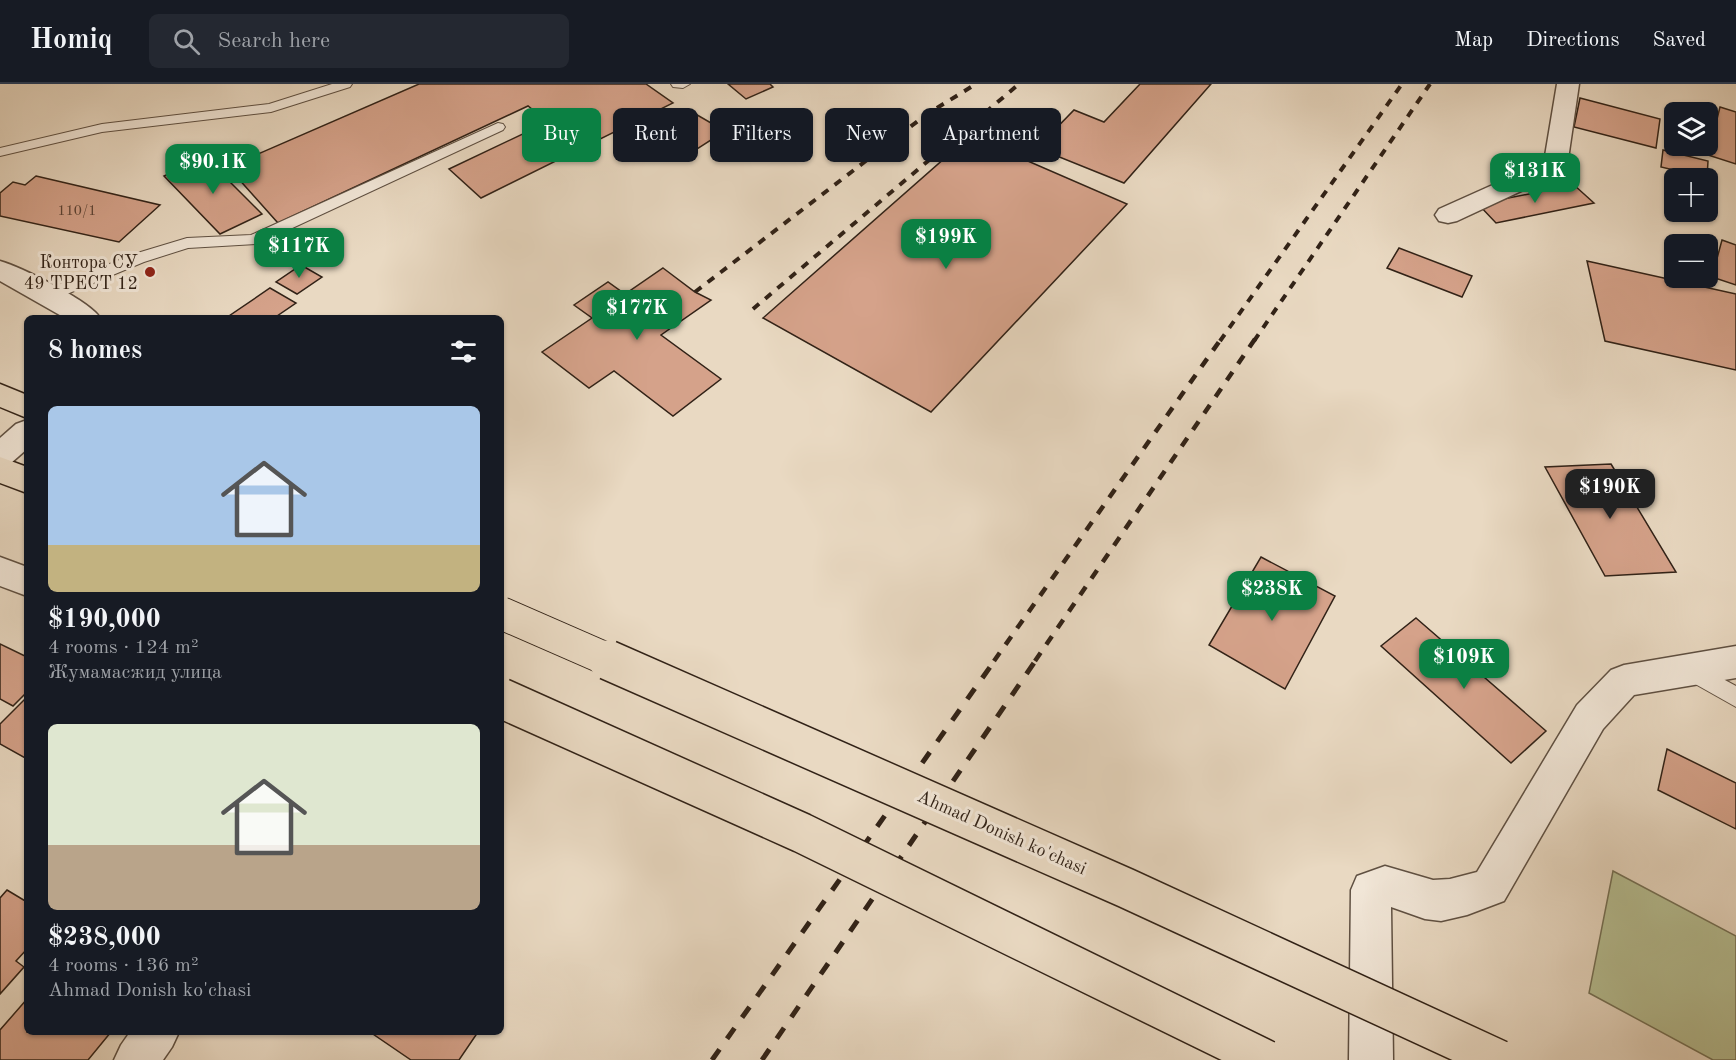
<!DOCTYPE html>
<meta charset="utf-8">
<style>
:root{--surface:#171b24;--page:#242831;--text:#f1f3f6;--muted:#9ea1a6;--line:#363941;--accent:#0b8043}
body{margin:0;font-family:"Old Standard TT",serif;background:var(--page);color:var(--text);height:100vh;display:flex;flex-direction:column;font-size:22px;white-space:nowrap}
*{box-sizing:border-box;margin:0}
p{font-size:20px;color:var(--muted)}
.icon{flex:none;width:33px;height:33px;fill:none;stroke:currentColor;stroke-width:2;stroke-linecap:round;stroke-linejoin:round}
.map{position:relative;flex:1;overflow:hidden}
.details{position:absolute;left:24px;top:231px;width:480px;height:720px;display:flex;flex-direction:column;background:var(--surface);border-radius:9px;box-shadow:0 2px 4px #0004}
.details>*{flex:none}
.hud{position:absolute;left:522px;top:24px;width:570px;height:54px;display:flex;gap:12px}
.tools{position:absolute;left:1664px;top:18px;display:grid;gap:12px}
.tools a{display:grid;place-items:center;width:54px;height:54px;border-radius:9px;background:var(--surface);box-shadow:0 2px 4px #0004;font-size:30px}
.price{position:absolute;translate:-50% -51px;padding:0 14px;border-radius:12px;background:var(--accent);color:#fff;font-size:20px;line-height:39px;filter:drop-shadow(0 2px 3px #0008)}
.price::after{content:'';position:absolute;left:50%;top:36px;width:18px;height:14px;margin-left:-9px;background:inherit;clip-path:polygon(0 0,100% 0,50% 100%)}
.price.selected{background:#222;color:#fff}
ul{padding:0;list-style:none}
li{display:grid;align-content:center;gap:12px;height:318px;padding:0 24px}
li span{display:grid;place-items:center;height:186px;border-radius:9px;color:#555}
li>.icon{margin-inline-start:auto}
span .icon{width:108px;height:108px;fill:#fffc;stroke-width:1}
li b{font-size:26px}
h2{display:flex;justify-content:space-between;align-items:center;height:72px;padding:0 24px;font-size:26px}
.chip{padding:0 21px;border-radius:9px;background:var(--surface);box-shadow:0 2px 4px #0004;font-size:21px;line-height:54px}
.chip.selected{background:var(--accent);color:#fff}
header{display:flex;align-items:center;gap:36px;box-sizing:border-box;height:84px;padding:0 30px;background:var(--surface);border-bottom:2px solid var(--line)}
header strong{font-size:28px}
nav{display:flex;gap:33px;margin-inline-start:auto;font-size:21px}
.search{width:420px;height:54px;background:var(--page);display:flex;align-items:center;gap:15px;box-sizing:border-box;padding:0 21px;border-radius:9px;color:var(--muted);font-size:22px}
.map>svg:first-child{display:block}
.green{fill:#b6bf93;stroke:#747055;stroke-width:1.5}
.building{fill:#d5a28a;stroke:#312217;stroke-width:1.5}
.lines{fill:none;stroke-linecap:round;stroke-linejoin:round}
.service-casing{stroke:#5f5042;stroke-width:2}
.minor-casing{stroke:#5f5042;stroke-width:3}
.tertiary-casing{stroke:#5f5042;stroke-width:3}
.primary-casing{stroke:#312217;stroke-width:3}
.service{fill:#f1e6d7;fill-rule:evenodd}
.minor{fill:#f1e6d7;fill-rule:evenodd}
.tertiary{fill:#f1e6d7;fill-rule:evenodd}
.primary{fill:#e9d9c2;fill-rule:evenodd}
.rail-far2{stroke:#312217;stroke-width:4;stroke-dasharray:8 8;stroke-linecap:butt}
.rail-far1{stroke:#312217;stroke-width:4.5;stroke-dasharray:10 10;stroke-linecap:butt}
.rail{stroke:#312217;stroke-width:5;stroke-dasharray:13 13;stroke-linecap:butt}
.primary-bridge-far1-casing{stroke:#312217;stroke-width:34;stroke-linecap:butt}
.primary-bridge-casing{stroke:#312217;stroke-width:42;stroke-linecap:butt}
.primary-bridge-far1{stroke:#e9d9c2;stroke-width:32}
.primary-bridge{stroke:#e9d9c2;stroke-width:39}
.poi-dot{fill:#8f2418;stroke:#f1e6d7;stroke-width:2}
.labels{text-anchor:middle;stroke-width:6;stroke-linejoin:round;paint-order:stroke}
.far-number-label{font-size:14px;fill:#5a4234}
.poi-label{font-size:18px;fill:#312217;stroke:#f1e6d7;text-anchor:end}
.street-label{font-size:18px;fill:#312217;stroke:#f1e6d7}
</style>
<header>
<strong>Homiq</strong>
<div class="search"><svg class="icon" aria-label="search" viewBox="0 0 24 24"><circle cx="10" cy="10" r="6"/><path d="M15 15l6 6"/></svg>Search here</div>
<nav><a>Map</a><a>Directions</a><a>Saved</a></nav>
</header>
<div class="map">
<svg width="1736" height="976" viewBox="0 0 1736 976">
<rect width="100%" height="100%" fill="#e9d9c2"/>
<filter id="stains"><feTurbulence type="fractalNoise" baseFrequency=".00333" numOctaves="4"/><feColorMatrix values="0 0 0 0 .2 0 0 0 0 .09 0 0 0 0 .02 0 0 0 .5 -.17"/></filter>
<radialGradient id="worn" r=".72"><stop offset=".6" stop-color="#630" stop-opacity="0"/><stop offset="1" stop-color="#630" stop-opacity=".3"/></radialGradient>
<path class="green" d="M1613,787l123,65v124h-23l-124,-67z"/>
<g class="building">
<path d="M419,0h227l27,19 -192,95 -32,-29 99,-47 -20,-16 -250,117 -50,-56z"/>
<path d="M728,0h42l3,3 -27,12z"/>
<path d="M1140,0h71l-87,99 -87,-35 37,-38 30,12z"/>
<path d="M1580,14l80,21 -4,29 -82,-21z"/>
<path d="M1720,23l16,5v52l-28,-9z"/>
<path d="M692,28l33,19 -31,20 -34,-19z"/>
<path d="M970,52l157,68 -196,208 -168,-94z"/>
<path d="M1663,66l45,11 -1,17 -46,-11z"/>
<path d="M205,73l57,57 -42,20 -56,-58z"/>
<path d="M36,92l124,29 -41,37 -119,-26v-23l13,-11 12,3z"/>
<path d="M1574,101l20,18 -98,20 -18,-19z"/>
<path d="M1722,156l14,5v40l-24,-8z"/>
<path d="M1399,164l73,28 -10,21 -75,-29z"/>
<path d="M1587,177l149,33v76l-131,-29z"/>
<path d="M301,181l21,12 -25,17 -21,-12z"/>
<path d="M663,184l32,24 16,8 -50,35 60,44 -48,37 -59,-45 -25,17 -47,-36 50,-34 -18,-13 34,-23 17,12z"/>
<path d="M270,204l26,15 -22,15h-48z"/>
<path d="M1611,380l65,108 -71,4 -60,-109z"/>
<path d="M1261,473l74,39 -50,93 -76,-44z"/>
<path d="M1416,534l130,113 -35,32 -130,-117z"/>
<path d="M0,560l27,13v35l-14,14 -13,-7z"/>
<path d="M27,613v62l-27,-15v-20z"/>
<path d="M1667,665l69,34v46l-78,-39z"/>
<path d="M7,806l20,12v47l-11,12 8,6 -24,27v-96z"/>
<path d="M27,915v33h84l-23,28h-88v-30z"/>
<path d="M370,948h108l-19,28h-48z"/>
</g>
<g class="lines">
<g class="service-casing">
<g id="service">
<path d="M332,0h20l-2,3 -79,25 -169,20 -102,24v-8l102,-24 167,-20z"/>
<path d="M671,0h19l-7,4 -10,-1z"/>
<path d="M498,39l5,1 2,3 -2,3 -245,114 -70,4 -44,14 -89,37h-12l-2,-4 2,-4 91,-37 53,-16 64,-3z"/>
<path d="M1688,576l48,26v21l-55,-31 -3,-7 3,-7z"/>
</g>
</g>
<g class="minor-casing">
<g id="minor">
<path d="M1557,0h22l-12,82 -3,5 -107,50 -9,2 -9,-2 -4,-6 4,-6 105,-47z"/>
<path d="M0,473l27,10v29l-27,-10z"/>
<path d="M1736,562v32l-102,17 -31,34 -99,172 -37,14 -26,6 -16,-2 -34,-12 2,153h-44l2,-170 6,-14 28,-10 48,14 17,-1 27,-7 100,-167 34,-35 13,-5z"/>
<path d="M130,948h49l-7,15 -9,13h-49l7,-15z"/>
</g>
</g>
<g class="tertiary-casing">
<g id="tertiary">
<path d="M0,177c21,6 90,40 100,57h-35l-65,-37z"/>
<path d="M27,336v29l-16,14 -11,4v-29l16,-14z"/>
</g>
</g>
<g class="primary-casing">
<g id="primary">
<path d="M0,300l27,11v23l-27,-11z"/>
<path d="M0,373l27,10v26l-27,-10z"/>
</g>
</g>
<use href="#service" class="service"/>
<use href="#minor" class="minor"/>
<use href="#tertiary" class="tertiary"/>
<use href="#primary" class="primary"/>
<g class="rail-far2">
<path d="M695,208l232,-178 49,-30"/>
<path d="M753,225l266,-225"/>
<path d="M1220,257l182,-257"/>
<path d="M1254,257l176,-257"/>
</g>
<g class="rail-far1">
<path d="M994,577l227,-322"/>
<path d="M1035,577l220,-322"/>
</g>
<g class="rail">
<path d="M712,976l283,-400"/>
<path d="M762,976l274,-400"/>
</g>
<g class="primary-bridge-far1-casing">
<path id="primary-bridge-far1" d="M501,529l110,48"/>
</g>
<g class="primary-bridge-casing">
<g id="primary-bridge">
<path d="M608,576l518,228 373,172"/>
<path d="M501,614l301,135 464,227"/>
</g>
</g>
<use href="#primary-bridge-far1" class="primary-bridge-far1"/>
<use href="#primary-bridge" class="primary-bridge"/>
</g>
<circle class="poi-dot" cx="150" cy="188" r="6"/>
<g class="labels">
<g class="far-number-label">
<text x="77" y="131">110/1</text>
</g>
<g class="poi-label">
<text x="138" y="184">Контора СУ<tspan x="138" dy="21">49 ТРЕСТ 12</tspan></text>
</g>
<g class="street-label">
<text transform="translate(1002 748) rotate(24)" y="6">Ahmad Donish ko'chasi</text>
</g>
</g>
<rect width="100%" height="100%" filter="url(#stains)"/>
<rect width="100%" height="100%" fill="url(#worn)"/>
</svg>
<div class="tools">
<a><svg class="icon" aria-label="layers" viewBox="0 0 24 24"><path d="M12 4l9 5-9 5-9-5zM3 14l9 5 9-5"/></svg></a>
<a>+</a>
<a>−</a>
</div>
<b class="price" style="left:213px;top:111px">$90.1K</b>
<b class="price" style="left:1535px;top:120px">$131K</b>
<b class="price" style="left:946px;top:186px">$199K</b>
<b class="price" style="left:299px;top:195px">$117K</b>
<b class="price" style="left:637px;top:257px">$177K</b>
<b class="price selected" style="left:1610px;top:436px">$190K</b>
<b class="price" style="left:1272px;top:538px">$238K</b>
<b class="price" style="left:1464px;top:606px">$109K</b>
<div class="hud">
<a class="chip selected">Buy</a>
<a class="chip">Rent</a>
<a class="chip">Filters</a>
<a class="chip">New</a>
<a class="chip">Apartment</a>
</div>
<section class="details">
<h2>8 homes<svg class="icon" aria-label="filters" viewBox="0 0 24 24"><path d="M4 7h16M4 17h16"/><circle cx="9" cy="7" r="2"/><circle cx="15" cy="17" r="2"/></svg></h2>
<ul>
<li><span style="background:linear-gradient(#a9c7e8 75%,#c2b280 0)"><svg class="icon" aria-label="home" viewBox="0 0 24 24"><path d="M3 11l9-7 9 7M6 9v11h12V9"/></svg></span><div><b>$190,000</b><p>4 rooms · 124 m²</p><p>Жумамасжид улица</p></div></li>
<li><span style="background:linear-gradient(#dfe7d0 65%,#b9a48a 0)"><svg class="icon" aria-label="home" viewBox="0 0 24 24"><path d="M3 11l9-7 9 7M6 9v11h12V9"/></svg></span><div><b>$238,000</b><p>4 rooms · 136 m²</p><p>Ahmad Donish ko'chasi</p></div></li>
</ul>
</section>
</div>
